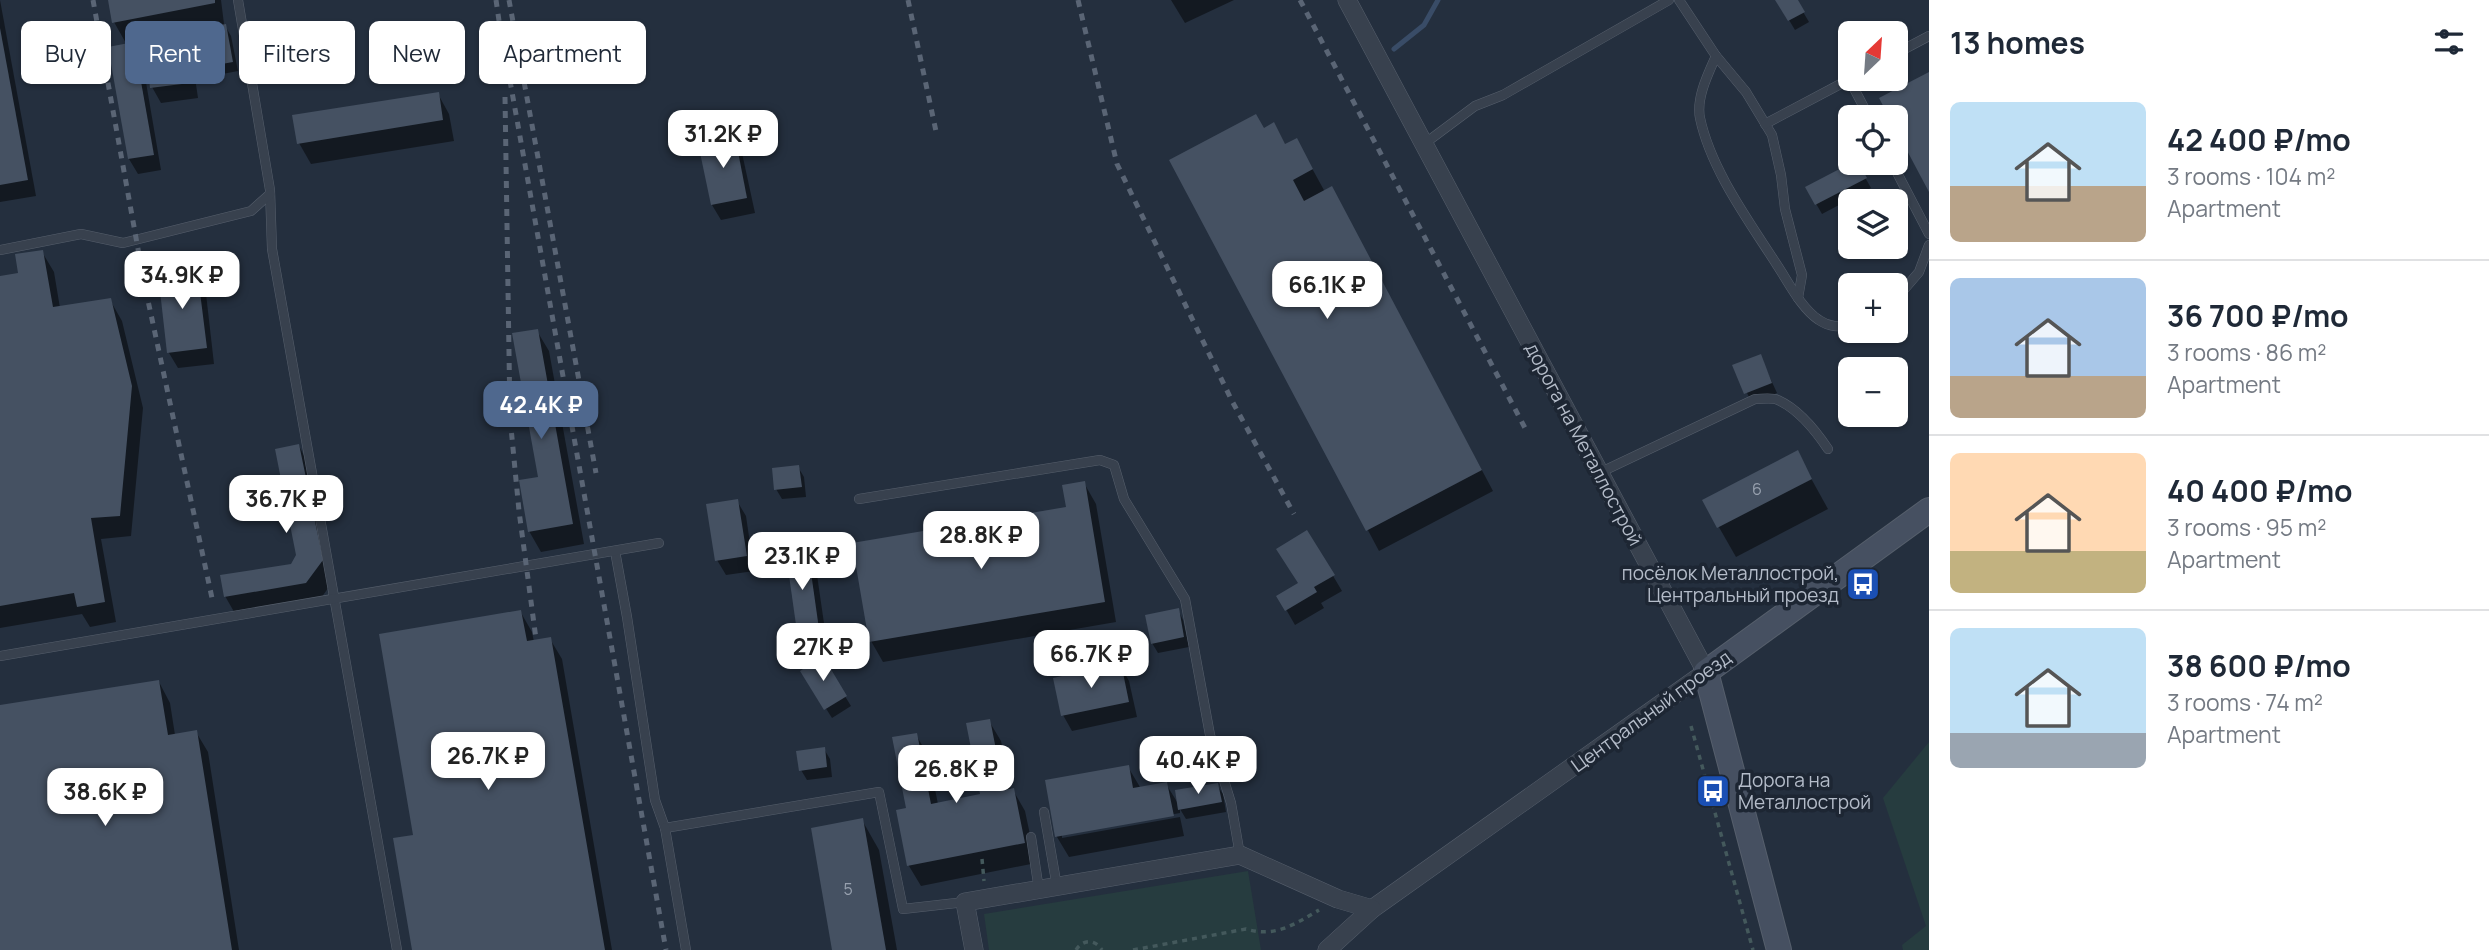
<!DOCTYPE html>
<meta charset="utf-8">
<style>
:root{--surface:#fff;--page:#f2f2f3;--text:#1f2937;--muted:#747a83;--line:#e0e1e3;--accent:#4f688e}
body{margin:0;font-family:Manrope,sans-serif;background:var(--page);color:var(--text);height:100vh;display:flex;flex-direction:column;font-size:26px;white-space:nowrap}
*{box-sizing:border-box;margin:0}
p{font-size:23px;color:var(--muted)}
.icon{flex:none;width:38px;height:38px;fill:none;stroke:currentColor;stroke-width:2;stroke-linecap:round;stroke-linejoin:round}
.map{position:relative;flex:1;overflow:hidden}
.side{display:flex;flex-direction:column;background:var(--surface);width:560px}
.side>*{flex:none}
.guide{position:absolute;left:21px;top:21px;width:665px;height:63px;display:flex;gap:14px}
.needle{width:46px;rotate:25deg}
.tools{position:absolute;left:1838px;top:21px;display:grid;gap:14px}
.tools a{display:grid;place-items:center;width:70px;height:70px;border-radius:10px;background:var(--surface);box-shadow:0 2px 5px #0004;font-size:35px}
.price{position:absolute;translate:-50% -60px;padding:0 16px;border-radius:14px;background:#fff;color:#222;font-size:23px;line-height:46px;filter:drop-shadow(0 2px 4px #0008)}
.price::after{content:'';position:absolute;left:50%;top:42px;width:21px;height:16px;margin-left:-10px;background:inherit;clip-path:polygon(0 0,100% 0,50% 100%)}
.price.current{background:var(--accent);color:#fff}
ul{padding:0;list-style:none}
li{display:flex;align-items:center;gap:21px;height:175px;padding:0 21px}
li+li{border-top:2px solid var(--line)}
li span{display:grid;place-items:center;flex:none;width:196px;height:140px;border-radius:10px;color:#555}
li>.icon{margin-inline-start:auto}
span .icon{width:84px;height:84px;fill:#fffc;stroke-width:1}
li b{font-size:30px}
h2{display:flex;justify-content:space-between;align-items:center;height:84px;padding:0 21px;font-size:30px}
.chip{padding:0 24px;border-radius:10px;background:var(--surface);box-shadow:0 2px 5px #0004;font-size:24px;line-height:63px}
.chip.current{background:var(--accent);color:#fff}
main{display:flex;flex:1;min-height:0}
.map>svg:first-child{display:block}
.green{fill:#263c3f}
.shadow{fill:#0007}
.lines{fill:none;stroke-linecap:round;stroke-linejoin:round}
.stream{stroke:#394c67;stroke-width:5}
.building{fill:#455162}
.lane-casing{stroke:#565f6c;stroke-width:10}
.street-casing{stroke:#565f6c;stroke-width:19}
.secondary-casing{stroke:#565f6c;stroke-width:26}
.path{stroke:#44595c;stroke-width:3.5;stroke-dasharray:5 5;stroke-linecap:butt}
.lane{stroke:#38414e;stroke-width:9}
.street{stroke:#38414e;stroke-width:18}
.secondary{stroke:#465061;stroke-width:24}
.rail{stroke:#5a6575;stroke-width:5;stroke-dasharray:7 7;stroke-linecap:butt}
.labels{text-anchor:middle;stroke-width:7;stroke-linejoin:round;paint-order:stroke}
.number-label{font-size:16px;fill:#98a1af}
.street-label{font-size:19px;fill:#b4bcc9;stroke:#1d2633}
.poi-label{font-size:19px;fill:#b4bcc9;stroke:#1d2633;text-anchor:end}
</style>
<main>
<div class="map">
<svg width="1929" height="950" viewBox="0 0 1929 950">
<rect width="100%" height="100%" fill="#242f3e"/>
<g class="green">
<path d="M1929,742v208h-26l-1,-5 24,-19 -43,-128z"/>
<path d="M1248,871l13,79h-272l-5,-36z"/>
</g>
<g class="shadow">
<path d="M0,0l36,196 -36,6z"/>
<path d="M110,0h111l3,24 7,12 7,35 -26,5 -6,-10 -6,-37 -68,13 10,17 19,111 -23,4 -9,-15 -2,-114 -13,-23z"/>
<path d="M1171,0h63l-49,23z"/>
<path d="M1777,0h19l13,22 -14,8z"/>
<path d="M184,49l9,15 5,34 -37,5 -9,-16z"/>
<path d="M438,94l11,20 5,27 -143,23 -12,-21z"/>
<path d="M1263,130l45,31 17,31 18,17 150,282 -114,60 -208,-391z"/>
<path d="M734,138l8,15 13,60 -34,7 -9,-15z"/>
<path d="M1855,163h2l14,25 -49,26 -15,-26z"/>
<path d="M42,252l12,20 6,36 50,-8 12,21 21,87 -12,128 -30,3 15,83 -26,5 -8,-13 -82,14v-350l20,-4z"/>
<path d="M196,270l9,15 9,79 -36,4 -9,-15z"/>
<path d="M537,331l12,20 35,193 -43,8 -12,-21 11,-53z"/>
<path d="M1760,356l17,37 -25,11 -17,-38z"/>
<path d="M299,446l11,21 23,114 -16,23 -80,13 -12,-21 68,-31 5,-9z"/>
<path d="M1797,453l31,56 -92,48 -32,-56z"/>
<path d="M798,467l6,10 2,20 -24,2 -6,-10z"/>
<path d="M1084,483l12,21 20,118 -233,40 -12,-21 197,-133z"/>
<path d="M737,501l9,15 8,55 -28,4 -9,-15z"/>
<path d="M1307,532l35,59 -21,12 3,5 -29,17 -16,-28 21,-13z"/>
<path d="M806,546l9,15 13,90 -19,3 -9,-15z"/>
<path d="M1178,610l5,10 6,27 -31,6 -6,-10z"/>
<path d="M520,611l12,21 2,10 16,-3 12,20 50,291h-198l1,-114z"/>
<path d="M822,659l29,47 -19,12 -30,-47z"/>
<path d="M1120,665l9,16 8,36 -65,14 -9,-16z"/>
<path d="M159,682l11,21 5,32 21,-3 12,20 31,198h-239v-243z"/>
<path d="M989,721l12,20 10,50 2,-1 12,21 11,52 -115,23 -12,-20 -1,-57 8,-74 12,20 10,49 44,-8z"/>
<path d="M824,749l6,10 2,18 -25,3 -6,-10z"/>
<path d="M1128,767l12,20 26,-3 13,21 38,-20 6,9 3,18 -40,7 -6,-10v4l-118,21v4l118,-21 4,19 -115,21 -12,-20 -10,-56z"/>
<path d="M862,820l17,30 18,100h-63z"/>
</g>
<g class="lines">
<path class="stream" d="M1394,49l30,-24 14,-25"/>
</g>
<g class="building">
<path d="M108,0h107v3l-103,20z"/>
<path d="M1775,0h23l7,12 -17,9z"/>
<path d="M226,24l7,38 -28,5 -7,-38z"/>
<path d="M0,28l28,152 -28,5z"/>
<path d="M134,42l20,113 -26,4 -20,-112z"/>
<path d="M185,47l5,36 -40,5 -4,-36z"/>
<path d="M1929,72v120l-34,-64v-11h-6l-10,-19z"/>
<path d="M439,92l4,28 -146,24 -5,-29z"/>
<path d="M1256,114l8,14 10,-6 11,22 12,-6 16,31 -20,11 11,21 28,-15 150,284 -116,61 -197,-371z"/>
<path d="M735,136l12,62 -36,7 -13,-62z"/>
<path d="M1851,163h8l8,15 -52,27 -10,-18z"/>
<path d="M43,250l10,57 58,-9 21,88 -12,130 -29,2 14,84 -28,5 -3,-14 -74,13v-330l18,-3 -3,-19z"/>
<path d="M197,268l10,80 -40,5 -9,-80z"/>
<path d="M538,329l35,195 -45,8 -9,-52 19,-3 -26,-144z"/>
<path d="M1761,354l11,29 -28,11 -12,-29z"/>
<path d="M299,444l24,116 -17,23 -82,14 -4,-22 71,-11 5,-9 -21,-106z"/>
<path d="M1798,450l14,29 -95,49 -15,-28z"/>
<path d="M799,465l3,22 -28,3 -2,-22z"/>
<path d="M1085,481l20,121 -236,40 -17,-99 214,-36 -4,-22z"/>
<path d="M738,499l9,57 -32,5 -9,-57z"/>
<path d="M1307,530l28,45 -21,12 3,5 -32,19 -9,-15 22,-13 -22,-34z"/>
<path d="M807,544l13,92 -22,3 -13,-92z"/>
<path d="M1179,608l5,29 -33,7 -6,-29z"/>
<path d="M521,610l6,31 24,-4 54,313h-193l-19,-112 20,-3 -34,-201z"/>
<path d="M823,656l24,40 -23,14 -24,-39z"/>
<path d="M1121,663l8,39 -68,14 -8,-38z"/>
<path d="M159,680l9,55 29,-5 35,220h-232v-245z"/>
<path d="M990,719l14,71 10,-2 11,55 -118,23 -11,-56 10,-2 -14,-71 25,-4 14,71 49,-10 -14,-71z"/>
<path d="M825,747l2,20 -28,4 -3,-20z"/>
<path d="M1129,765l4,23 34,-6 7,34 -119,21 -10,-57z"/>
<path d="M1218,783l4,19 -44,8 -3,-20z"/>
<path d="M863,818l23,132h-54l-21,-122z"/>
</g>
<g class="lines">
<g class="lane-casing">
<g id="lane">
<path d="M238,0l32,190 2,59 125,701"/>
<path d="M1679,0l37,56 30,36 26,43 9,40 4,34 17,66 -4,23"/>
<path d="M1895,54l34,-18"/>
<path d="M1716,56c-8,18 -20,42 -16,62 11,52 49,103 77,147 12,18 24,43 42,55 10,7 20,7 31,6"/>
<path d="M1849,79l20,38"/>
<path d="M1765,124l85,-45"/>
<path d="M1424,144l51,-38 28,-11 166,-95"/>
<path d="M1892,163l37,71"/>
<path d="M0,250l81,-16 42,9 128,-32 19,-17"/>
<path d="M1895,300l24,-28 10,-27"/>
<path d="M1599,473l156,-74c7,0 17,-2 23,1 20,9 38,31 50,49"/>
<path d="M859,499l241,-39 14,5 10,34 61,100 25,136 21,68 9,52"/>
<path d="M615,551l12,66 28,183 10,28 214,-36 24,117 62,-7"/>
<path d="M0,656l659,-113"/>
<path d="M1044,812l13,75"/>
<path d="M665,828l21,122"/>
<path d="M1031,837l8,53"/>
</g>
</g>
<g class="street-casing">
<g id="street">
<path d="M1347,0l359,672 -334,237"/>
<path d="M974,950l-9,-48 275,-47 98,44 34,10 -45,41"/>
</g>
</g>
<g class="secondary-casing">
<path id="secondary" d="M1779,950l-73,-278 223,-162"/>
</g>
<g class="path">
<path d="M1691,726l62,224"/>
<path d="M982,859l2,22"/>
<path d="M1076,950c7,-11 19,-11 26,0"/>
<path d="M1133,950l113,-21c29,9 49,-5 73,-19"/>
</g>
<use href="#lane" class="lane"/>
<use href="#street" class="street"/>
<use href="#secondary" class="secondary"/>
<g class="rail">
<path d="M93,0l51,282 68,316"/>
<path d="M496,0l9,62"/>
<path d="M509,0l87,473"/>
<path d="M908,0l29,136"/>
<path d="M1078,0l39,164 115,237 62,113"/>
<path d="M1300,0l225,428"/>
<path d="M505,53l161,897"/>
<path d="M505,97l5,320 9,94 17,128"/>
</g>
</g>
<defs>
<g id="bus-square" transform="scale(1.75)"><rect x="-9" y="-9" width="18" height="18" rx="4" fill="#1a4fb4" stroke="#1d2633"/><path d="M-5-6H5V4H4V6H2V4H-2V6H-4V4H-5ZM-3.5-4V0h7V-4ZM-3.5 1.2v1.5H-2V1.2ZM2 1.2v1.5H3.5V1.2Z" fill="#fff"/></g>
</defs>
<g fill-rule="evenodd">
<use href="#bus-square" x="1863" y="584"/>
<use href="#bus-square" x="1713" y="791"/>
</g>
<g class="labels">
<g class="number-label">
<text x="1757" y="495">6</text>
<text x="848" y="895">5</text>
</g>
<g class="street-label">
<text transform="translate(1584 444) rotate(62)" y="7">дорога на Металлострой</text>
<text transform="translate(1651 711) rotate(-36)" y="7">Центральный проезд</text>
</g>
<g class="poi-label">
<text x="1839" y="580">посёлок Металлострой,<tspan x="1839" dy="22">Центральный проезд</tspan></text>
<text x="1738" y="787" text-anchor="start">Дорога на<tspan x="1738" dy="22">Металлострой</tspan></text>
</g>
</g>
</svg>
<div class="tools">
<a><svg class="needle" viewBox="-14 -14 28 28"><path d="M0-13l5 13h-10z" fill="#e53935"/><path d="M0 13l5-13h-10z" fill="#747a83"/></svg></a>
<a><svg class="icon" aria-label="locate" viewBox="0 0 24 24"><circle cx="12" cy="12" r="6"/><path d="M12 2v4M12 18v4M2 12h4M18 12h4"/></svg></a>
<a><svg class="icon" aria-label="layers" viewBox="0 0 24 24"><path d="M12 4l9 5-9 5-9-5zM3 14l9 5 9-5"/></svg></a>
<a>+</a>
<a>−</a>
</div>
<b class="price" style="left:723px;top:170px">31.2K ₽</b>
<b class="price" style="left:182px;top:311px">34.9K ₽</b>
<b class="price" style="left:1327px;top:321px">66.1K ₽</b>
<b class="price current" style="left:541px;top:441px">42.4K ₽</b>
<b class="price" style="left:286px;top:535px">36.7K ₽</b>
<b class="price" style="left:981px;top:571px">28.8K ₽</b>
<b class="price" style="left:802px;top:592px">23.1K ₽</b>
<b class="price" style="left:823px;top:683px">27K ₽</b>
<b class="price" style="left:1091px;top:690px">66.7K ₽</b>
<b class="price" style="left:488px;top:792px">26.7K ₽</b>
<b class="price" style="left:1198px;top:796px">40.4K ₽</b>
<b class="price" style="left:956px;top:805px">26.8K ₽</b>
<b class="price" style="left:105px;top:828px">38.6K ₽</b>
<div class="guide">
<a class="chip">Buy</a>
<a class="chip current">Rent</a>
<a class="chip">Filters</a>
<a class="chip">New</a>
<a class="chip">Apartment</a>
</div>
</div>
<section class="side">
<h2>13 homes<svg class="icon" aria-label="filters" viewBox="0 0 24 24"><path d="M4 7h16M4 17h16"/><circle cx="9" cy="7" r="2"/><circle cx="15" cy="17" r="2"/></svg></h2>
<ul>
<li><span style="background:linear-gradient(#bfe0f5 60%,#b9a48a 0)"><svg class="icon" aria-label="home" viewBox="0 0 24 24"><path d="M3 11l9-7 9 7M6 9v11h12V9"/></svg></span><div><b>42 400 ₽/mo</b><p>3 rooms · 104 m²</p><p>Apartment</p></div></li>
<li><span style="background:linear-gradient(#a9c7e8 70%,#b9a48a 0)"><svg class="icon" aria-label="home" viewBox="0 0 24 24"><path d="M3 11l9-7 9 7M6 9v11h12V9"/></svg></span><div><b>36 700 ₽/mo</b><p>3 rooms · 86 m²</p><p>Apartment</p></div></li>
<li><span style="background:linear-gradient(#ffd9b3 70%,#c2b280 0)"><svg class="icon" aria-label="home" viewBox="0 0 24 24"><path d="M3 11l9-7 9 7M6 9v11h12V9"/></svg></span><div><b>40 400 ₽/mo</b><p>3 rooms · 95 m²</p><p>Apartment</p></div></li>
<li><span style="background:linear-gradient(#bfe0f5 75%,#9aa5b1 0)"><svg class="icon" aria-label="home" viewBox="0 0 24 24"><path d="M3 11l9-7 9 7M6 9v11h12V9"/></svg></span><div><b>38 600 ₽/mo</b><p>3 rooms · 74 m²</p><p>Apartment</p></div></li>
</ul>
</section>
</main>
